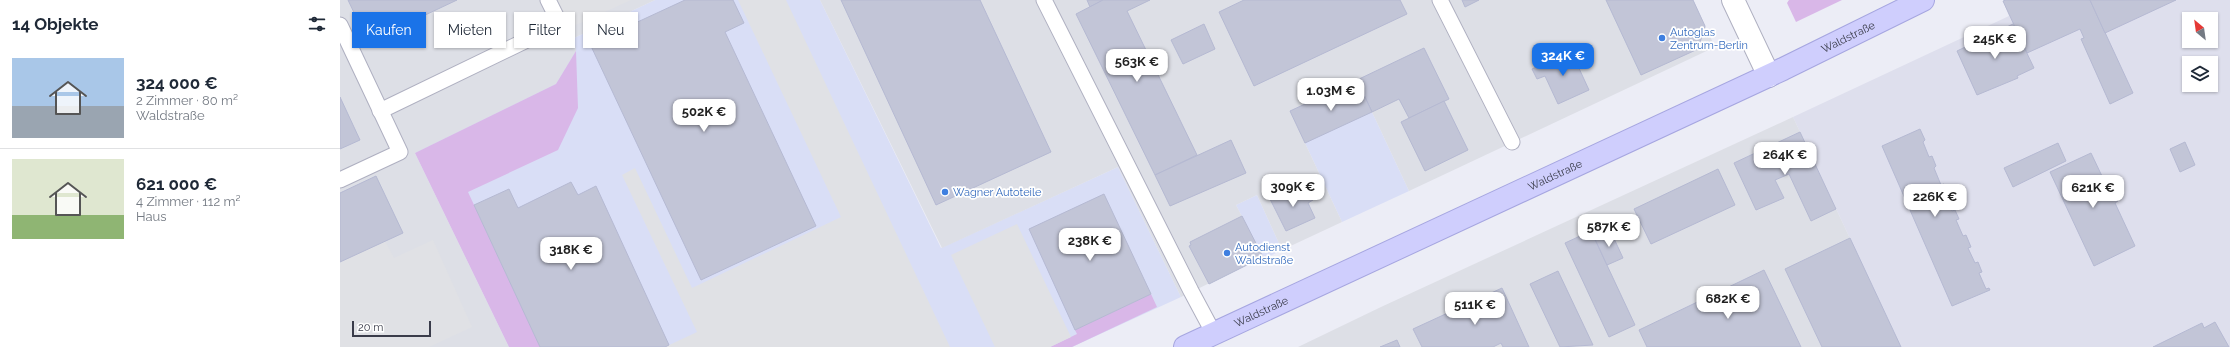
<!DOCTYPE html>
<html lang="de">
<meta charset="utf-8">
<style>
:root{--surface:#fff;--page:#f2f2f3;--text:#1f2937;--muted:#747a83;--line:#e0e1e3;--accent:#1a73e8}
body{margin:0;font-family:Raleway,sans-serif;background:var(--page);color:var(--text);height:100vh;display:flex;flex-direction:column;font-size:15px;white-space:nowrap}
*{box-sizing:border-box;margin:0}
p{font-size:13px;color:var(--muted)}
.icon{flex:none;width:22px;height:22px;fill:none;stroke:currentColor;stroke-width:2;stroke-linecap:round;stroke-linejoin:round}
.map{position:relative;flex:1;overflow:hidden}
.panel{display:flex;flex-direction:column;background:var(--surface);width:340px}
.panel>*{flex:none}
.hud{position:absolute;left:12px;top:12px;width:380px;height:36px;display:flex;gap:8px}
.needle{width:26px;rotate:331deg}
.tools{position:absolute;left:1842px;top:12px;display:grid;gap:8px}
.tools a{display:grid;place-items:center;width:36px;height:36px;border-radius:0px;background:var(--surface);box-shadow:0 1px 3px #0004;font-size:20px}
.scale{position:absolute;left:12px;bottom:10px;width:79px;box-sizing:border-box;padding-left:4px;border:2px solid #3a3c4a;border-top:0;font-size:11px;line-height:14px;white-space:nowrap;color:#3a3c4a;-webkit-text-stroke:3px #fff;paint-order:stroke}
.price{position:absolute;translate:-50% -34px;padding:0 9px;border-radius:8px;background:#fff;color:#222;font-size:13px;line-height:26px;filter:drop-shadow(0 1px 2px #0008)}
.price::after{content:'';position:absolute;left:50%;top:24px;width:12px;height:9px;margin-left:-6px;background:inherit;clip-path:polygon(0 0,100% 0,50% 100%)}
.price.active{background:var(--accent);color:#fff}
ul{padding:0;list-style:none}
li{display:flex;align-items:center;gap:12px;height:100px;padding:0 12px}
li+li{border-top:1px solid var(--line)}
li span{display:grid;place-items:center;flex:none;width:112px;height:80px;border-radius:0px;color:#555}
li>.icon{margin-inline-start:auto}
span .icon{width:48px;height:48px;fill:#fffc;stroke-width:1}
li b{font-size:17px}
h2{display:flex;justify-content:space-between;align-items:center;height:48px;padding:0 12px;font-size:17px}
.tag{padding:0 14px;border-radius:0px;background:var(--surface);box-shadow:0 1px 3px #0004;font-size:14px;line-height:36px}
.tag.active{background:var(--accent);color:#fff}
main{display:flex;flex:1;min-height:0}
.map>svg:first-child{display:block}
.residential{fill:#dedfed;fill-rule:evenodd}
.commercial{fill:#d9def6}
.industrial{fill:#dddfe6}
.green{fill:#d9b7e8}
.parking{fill:#e0e1e5}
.building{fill:#c2c5d7;stroke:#b5b9d2}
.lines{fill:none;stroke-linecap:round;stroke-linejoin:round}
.service-casing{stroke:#afb0c1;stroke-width:17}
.minor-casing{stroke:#afb0c1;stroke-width:24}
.secondary-casing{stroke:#a6a6e0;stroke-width:24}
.service{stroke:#fff;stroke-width:15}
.minor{stroke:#fff;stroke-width:22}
.secondary{stroke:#cfcefd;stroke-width:22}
.shop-dot{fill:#3f7fe0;stroke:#fff;stroke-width:1.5}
.labels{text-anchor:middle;stroke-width:3.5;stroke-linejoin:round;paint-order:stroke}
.shop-label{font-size:11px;fill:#366cbe;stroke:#fff;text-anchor:start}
.street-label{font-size:11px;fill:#3a3c4a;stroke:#fff}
</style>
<main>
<section class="panel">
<h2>14 Objekte<svg class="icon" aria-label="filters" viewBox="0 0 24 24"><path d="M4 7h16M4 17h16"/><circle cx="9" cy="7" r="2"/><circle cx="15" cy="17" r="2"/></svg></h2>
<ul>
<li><span style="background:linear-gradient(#a9c7e8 60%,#9aa5b1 0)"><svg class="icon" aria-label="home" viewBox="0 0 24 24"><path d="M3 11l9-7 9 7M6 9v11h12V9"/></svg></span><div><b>324 000 €</b><p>2 Zimmer · 80 m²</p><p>Waldstraße</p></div></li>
<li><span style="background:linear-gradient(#dfe7d0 70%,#8fb573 0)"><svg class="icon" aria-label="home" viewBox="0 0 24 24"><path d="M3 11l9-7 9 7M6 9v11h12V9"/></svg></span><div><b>621 000 €</b><p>4 Zimmer · 112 m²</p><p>Haus</p></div></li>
</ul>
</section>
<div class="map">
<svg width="1890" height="347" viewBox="0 0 1890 347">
<rect width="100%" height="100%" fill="#ecedf6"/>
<path class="residential" d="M1666,0h224v347h-329l-108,-230 216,-101 -6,-15zM1849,19h22v22h-22zM1849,63h22v22h-22z"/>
<g class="commercial">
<path d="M315,0h165l121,248 177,-81 63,130 -109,50h-563l-94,-194 159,-115z"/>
<path d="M1017,80l52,111 -67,31 -52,-111z"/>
<path d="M917,195l25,55 -18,9 -28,-54z"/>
</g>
<g class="industrial">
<path d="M0,0h315l-81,38 2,13 -20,33 -141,69 94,194h-169z"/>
<path d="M480,0h873l22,47 -306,144 -52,-111 -67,31 52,111 -60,28 -25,-55 -21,10 27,52 -82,40 -63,-130 -176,81z"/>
<path d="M1453,117l108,230h-603l83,-40z"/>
</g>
<g class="green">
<path d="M1449,0h53l-46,22 -9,-19z"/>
<path d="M236,51l2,57 -20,42 -90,42 72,155h-31l-94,-194 141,-69z"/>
<path d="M811,294l6,13 -85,40h-22l27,-13 -2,-4z"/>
</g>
<g class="parking">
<path d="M216,0h75l-62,28z"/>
<path d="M398,0h48l164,347h-285l32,-15 -75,-157 13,-7 57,120 149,-71z"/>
<path d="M677,224l54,113 -21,10h-55l-44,-92z"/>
<path d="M93,240l39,87 -43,20h-89v-85l45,-21 9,17z"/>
</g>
<g class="building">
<path d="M8,0h109l-89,42z"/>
<path d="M345,0h48l11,23 -19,9 91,194 -115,54 -111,-236z"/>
<path d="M501,0h139l71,152 -115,53z"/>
<path d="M747,0h16l-13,7z"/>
<path d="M763,0h47l-23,11 70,144 -42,20 -79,-161z"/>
<path d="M904,0h156l7,14 -153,72 -35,-74z"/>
<path d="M1122,0h17l-14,7z"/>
<path d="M1266,0h87l12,26 -7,23 -57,26z"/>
<path d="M1666,0h84l43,93 -23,11 -29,-65 3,-1 -4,-9 -53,24 -24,-52z"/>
<path d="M1750,0h86l-71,33z"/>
<path d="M864,24l11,25 -32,15 -12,-24z"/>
<path d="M1673,24l21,44 -17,8 1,2 -41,17 -20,-44z"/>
<path d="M1084,48l25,51 -40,19 -10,-19 -27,13 -15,-32z"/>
<path d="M1231,51l18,39 -31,14 -13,-28 -8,3 -5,-10z"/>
<path d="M1017,80l15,32 -67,31 -15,-32z"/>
<path d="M0,97l20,43 -20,9z"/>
<path d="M1104,101l24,49 -43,21 -24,-49z"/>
<path d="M1580,129l5,11 -2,2 6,15 3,-1 4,10 -2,2 7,17 3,-1 4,10 -3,1 7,16 3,-1 4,9 -3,1 7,16 3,-1 5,12 -3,1 7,15 3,-1 4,10 -3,1 7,16 3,-1 1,2 -38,16 -70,-160z"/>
<path d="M1460,132l36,77 -25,12 -22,-47 -14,6 9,18 -28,12 -22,-47z"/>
<path d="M891,140l15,33 -76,33 -15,-31z"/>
<path d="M1845,142l10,23 -15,7 -10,-23z"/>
<path d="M1718,143l8,18 -53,26 -9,-19z"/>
<path d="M1751,153l19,40 4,-2 4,10 -3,2 20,43 -41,20 -44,-94z"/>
<path d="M1378,169l17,36 -84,39 -17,-35z"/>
<path d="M36,176l27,57 -63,29v-69z"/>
<path d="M231,182l7,13 18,-9 73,159 -4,2h-125l-66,-142 35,-16 9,19z"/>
<path d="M959,186l3,7 6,-3 5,10 -5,3 7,15 -29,13 -16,-32z"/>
<path d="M764,194l47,100 -76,36 -46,-101z"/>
<path d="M902,216l21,41 -54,27 -20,-38 2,-1 -1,-3z"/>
<path d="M1251,231l44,94 -26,12 -44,-94z"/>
<path d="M1271,232l12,26 -16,7 -12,-26z"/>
<path d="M1510,238l51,109h-79l-37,-78z"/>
<path d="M1424,270l37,77h-154l-8,-17z"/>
<path d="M1218,271l35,74 -33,2 -30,-63z"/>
<path d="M1162,288l27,59h-26l-2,-4 -8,4h-71l-9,-18z"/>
<path d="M1875,322l14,25h-76l49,-24 2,5z"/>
<path d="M1057,340l3,7h-20z"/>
</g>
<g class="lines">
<g class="service-casing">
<g id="service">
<path d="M704,0l147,291 23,43"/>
<path d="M1100,0l72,142"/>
<path d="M0,25l60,127 -60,28"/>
<path d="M40,111l180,-87 -12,-24"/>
</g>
</g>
<g class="minor-casing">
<path id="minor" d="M1393,0l36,76"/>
</g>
<g class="secondary-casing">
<g id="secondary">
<path id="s1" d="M845,347l598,-278 140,-69"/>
</g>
</g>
<use href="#service" class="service"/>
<use href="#minor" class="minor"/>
<use href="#secondary" class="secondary"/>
</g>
<g class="shop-dot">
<circle cx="1322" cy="38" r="4"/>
<circle cx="605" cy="192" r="4"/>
<circle cx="887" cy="253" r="4"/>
</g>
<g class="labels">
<g class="shop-label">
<text x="1330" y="36">Autoglas<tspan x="1330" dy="13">Zentrum-Berlin</tspan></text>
<text x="613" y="196">Wagner Autoteile</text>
<text x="895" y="251">Autodienst<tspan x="895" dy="13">Waldstraße</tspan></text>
</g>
<g class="street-label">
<text dy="4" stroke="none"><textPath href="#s1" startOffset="732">Waldstraße</textPath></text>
<text dy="4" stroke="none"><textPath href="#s1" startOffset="408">Waldstraße</textPath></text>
<text dy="4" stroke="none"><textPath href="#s1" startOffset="84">Waldstraße</textPath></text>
</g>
</g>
</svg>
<div class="tools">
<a><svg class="needle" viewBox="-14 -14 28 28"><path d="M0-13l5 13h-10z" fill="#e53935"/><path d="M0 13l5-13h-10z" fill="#747a83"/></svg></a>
<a><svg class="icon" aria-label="layers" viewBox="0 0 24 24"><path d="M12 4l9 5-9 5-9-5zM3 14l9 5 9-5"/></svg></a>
</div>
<div class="scale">20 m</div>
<b class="price" style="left:1655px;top:60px">245K €</b>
<b class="price active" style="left:1223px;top:77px">324K €</b>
<b class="price" style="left:797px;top:83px">563K €</b>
<b class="price" style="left:991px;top:112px">1.03M €</b>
<b class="price" style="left:364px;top:133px">502K €</b>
<b class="price" style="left:1445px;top:176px">264K €</b>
<b class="price" style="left:953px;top:208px">309K €</b>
<b class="price" style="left:1753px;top:209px">621K €</b>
<b class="price" style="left:1595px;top:218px">226K €</b>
<b class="price" style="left:1269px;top:248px">587K €</b>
<b class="price" style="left:750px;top:262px">238K €</b>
<b class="price" style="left:231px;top:271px">318K €</b>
<b class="price" style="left:1388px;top:320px">682K €</b>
<b class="price" style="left:1135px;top:326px">511K €</b>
<div class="hud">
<a class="tag active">Kaufen</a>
<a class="tag">Mieten</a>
<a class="tag">Filter</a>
<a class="tag">Neu</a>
</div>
</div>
</main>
